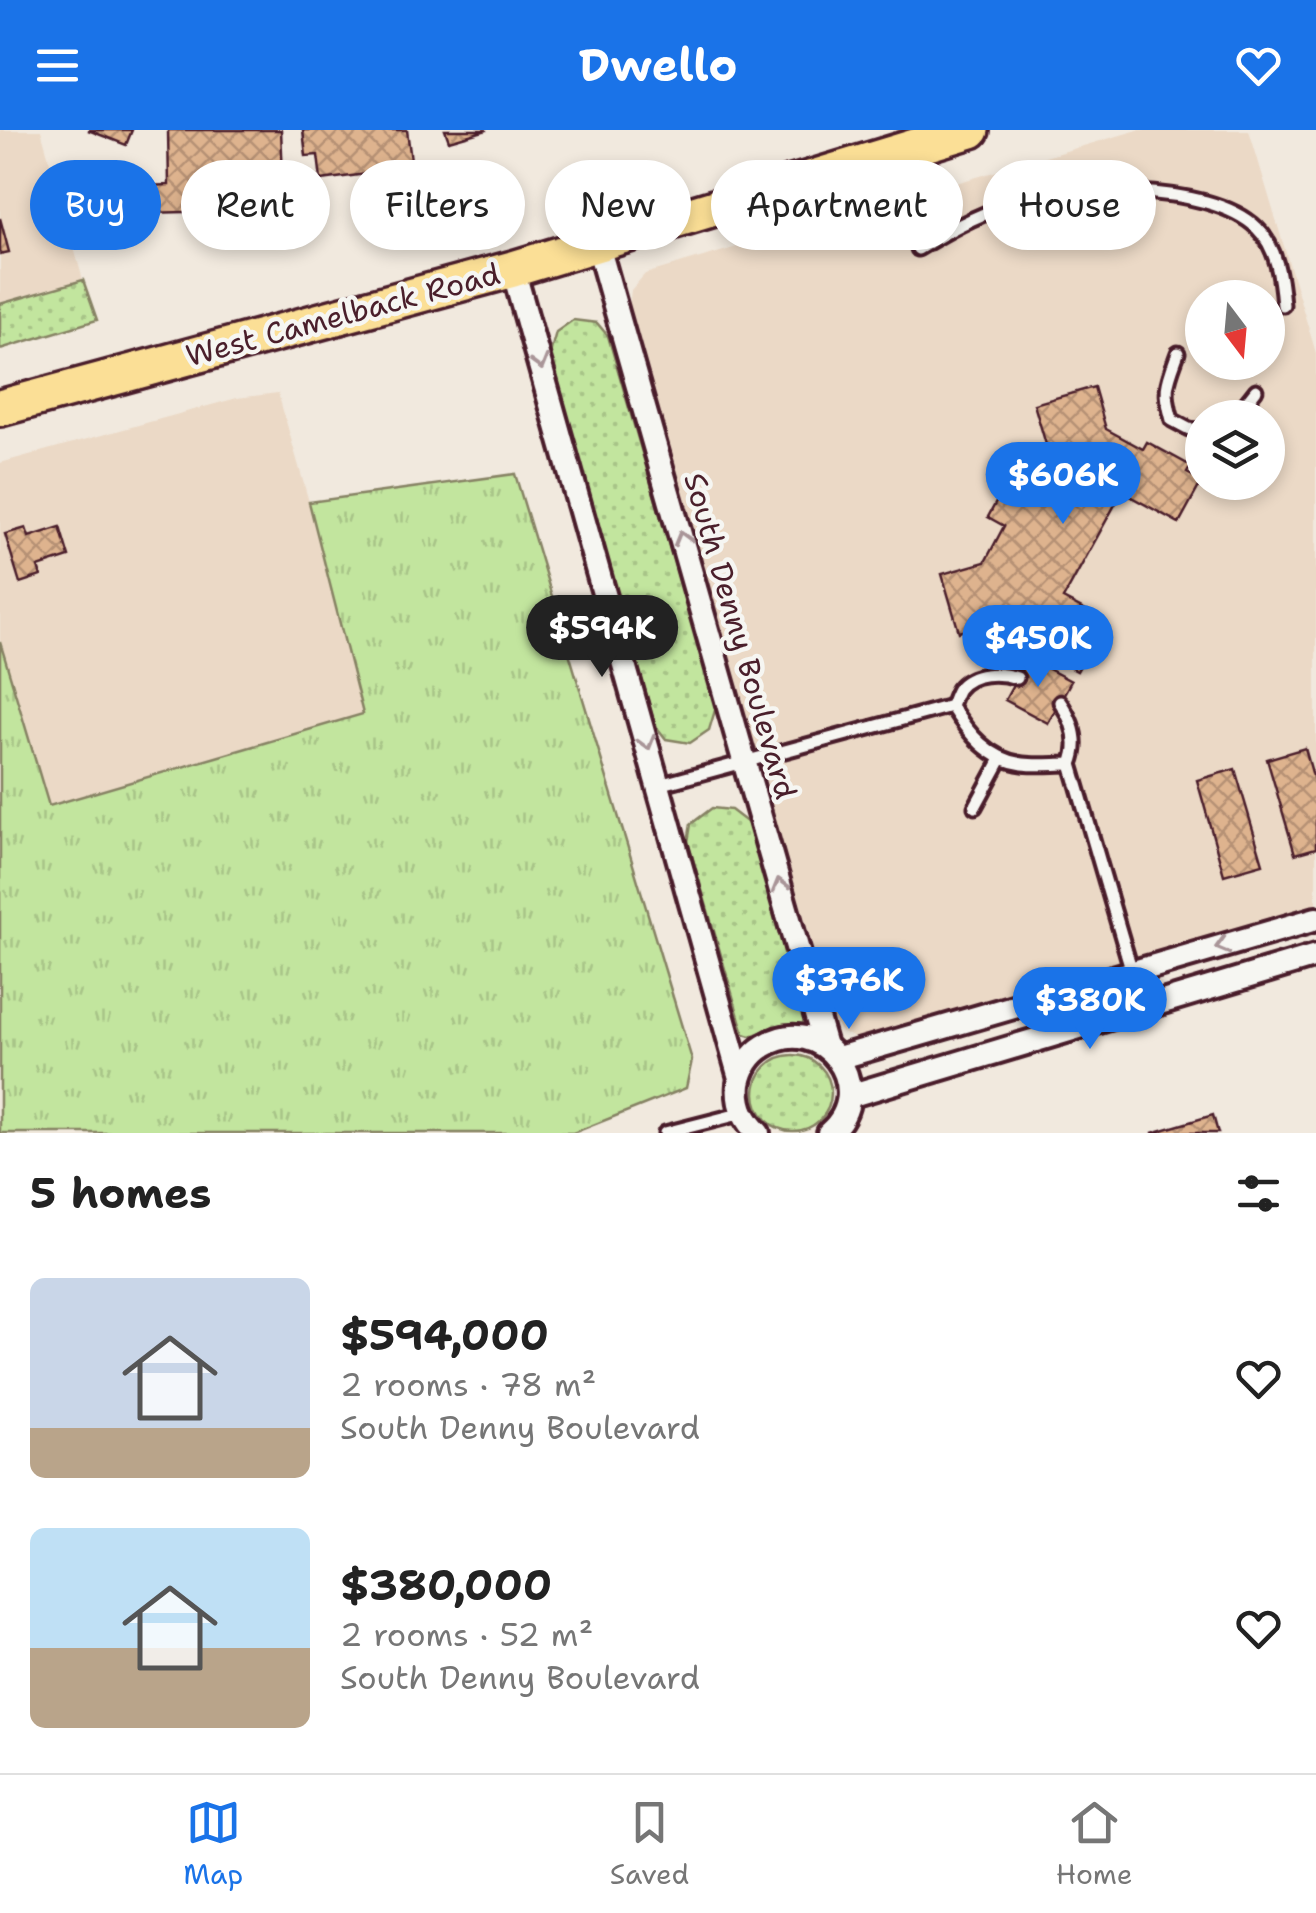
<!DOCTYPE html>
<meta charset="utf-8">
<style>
:root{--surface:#fff;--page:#f2f2f2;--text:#222;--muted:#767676;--line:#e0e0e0;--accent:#1a73e8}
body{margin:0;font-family:"Shantell Sans",sans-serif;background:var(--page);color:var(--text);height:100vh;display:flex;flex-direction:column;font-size:38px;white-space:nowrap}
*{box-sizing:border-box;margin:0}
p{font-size:32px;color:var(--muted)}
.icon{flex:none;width:55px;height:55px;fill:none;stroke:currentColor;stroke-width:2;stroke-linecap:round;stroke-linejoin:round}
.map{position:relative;height:1003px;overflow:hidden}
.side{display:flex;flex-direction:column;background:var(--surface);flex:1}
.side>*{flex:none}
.banner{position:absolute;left:30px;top:30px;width:1258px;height:90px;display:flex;gap:20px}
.needle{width:65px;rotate:164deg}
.buttons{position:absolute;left:1185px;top:150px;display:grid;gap:20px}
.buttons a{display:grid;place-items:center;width:100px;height:100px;border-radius:50%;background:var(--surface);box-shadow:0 5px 15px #0003;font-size:50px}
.price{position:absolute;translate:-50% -85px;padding:0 22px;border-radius:35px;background:var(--accent);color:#fff;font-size:32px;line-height:65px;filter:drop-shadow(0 2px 5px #0008)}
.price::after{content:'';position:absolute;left:50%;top:60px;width:30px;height:22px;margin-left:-15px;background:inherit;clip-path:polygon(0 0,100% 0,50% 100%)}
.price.active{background:#222;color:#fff}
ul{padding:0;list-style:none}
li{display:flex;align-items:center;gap:30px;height:250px;padding:0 30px}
li span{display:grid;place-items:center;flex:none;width:280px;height:200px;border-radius:15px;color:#555}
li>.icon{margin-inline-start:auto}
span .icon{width:120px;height:120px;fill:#fffc;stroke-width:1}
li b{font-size:42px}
h2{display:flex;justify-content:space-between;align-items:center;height:120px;padding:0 30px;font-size:42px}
.chip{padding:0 35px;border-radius:45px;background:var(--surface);box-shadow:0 5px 15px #0003;font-size:35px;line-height:90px}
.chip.active{background:var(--accent);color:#fff}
header{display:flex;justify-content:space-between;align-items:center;height:130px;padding:0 30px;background:var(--accent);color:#fff;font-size:45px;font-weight:700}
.dock{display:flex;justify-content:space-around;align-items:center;height:140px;border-top:2px solid var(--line);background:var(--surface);font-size:28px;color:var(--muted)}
.dock a{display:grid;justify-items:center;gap:5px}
.dock .active{color:var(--accent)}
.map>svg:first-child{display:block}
.built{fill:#ebd9c6;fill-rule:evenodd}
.grass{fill:url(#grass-tufts);stroke:#868264;stroke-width:2.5}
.garden{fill:url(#garden-dots);stroke:#868264;stroke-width:2.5}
.building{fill:url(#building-cross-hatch);stroke:#4a1f2b;stroke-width:2.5}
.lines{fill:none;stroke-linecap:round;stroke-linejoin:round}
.service-casing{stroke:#4a1f2b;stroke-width:19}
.minor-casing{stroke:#4a1f2b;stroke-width:30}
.primary-casing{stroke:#4a1f2b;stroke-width:42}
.service{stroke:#f6f6f2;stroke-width:11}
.minor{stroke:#f6f6f2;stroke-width:22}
.primary{stroke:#fbdf96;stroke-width:35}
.oneway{stroke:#a99598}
.labels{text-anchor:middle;stroke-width:9;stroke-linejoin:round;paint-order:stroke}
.street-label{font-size:30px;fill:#4a1f2b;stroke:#f6f6f2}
</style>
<header><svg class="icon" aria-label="menu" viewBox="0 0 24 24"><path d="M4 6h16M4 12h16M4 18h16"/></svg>Dwello<svg class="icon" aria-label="heart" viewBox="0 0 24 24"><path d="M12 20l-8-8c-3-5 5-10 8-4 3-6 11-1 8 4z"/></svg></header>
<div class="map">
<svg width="1316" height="1003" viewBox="0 0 1316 1003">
<defs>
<pattern id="grass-tufts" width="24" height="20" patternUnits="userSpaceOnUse" patternTransform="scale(2.5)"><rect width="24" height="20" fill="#c2e59e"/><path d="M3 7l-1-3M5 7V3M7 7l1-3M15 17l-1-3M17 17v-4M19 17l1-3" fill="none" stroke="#a8c488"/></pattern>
<pattern id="garden-dots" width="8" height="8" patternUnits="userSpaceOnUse" patternTransform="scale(2.5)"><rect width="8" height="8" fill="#c2e59e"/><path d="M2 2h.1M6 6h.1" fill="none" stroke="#a8c488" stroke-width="1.8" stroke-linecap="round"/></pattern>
<pattern id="building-cross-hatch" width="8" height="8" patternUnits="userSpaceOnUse" patternTransform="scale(2.5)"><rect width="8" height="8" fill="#deb38e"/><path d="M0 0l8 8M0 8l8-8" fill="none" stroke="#b69174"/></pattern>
</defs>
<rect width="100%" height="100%" fill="#f1e9de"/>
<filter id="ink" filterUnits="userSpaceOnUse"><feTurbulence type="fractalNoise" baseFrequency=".01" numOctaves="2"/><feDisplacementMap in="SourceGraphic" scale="20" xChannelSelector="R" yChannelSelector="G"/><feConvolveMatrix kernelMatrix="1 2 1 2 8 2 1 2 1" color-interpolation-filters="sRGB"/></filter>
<g filter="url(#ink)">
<g class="built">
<path d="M0,0h41l42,150 -83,24z"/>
<path d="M1138,0h111l67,223v555l-455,133 -21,-10 -5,-9 -200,-680 -6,-35 2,-17 14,-16zM1202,168h66v64h-66zM1202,288h66v64h-66z"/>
<path d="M278,263l31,109 55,212 -316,92 -48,-164v-179l237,-65z"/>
</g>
<path class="grass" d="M515,344l177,586 -6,28 -113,45h-573v-491l49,164 314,-92 -54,-212z"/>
<g class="garden">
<path d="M83,150l14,40 -97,29v-45z"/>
<path d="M573,190l24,3 11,13 108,371 -7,23 -19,13 -24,-4 -11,-14 -105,-371 6,-22z"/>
<path d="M712,678l19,2 17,13 58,194 -3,8 -20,-1 -32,12 -7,-2 -56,-192 3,-18z"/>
<circle cx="793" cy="963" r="38"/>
</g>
<g class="building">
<path d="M88,0h44l-6,15z"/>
<path d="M168,0h113l2,47 -58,2 1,32 -80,2 -1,-27 24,-1z"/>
<path d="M303,0h104l5,38 -91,12 -3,-25 -12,1z"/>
<path d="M445,0h42l-38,11z"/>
<path d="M0,88l9,34 -9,2z"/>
<path d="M1094,257l12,42 37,20 4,-7 44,24 -4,7 15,8 -23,42 -57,-31 -59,107 42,22 -28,50 -44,-23 5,-9 -36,-19 -43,12 -17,-58 43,-12 19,-36 -16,-9 24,-44 17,9 18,-34 -13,-44z"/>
<path d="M60,397l9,30 -31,10 3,9 -21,7 -15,-49 21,-6 3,9z"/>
<path d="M1028,528l43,23 -23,42 -43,-23z"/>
<path d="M1305,618l11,39v61l-21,6 -28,-95z"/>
<path d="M1235,639l28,95 -39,11 -27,-95z"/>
<path d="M1213,985l5,18h-66z"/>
</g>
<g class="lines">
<g class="service-casing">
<g id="service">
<path d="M918,119c28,-17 56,-33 88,-43 61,-20 202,-25 251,22 20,19 24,51 26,77"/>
<path d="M1178,223c-11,30 -15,36 -6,67l17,9 13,2"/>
<path d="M1234,288l22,-28"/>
<path d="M1017,548c-18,-6 -46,-6 -59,11 -2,3 -6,13 -7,17 17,27 38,54 72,58 15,2 32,0 48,0 9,-21 2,-43 -11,-62"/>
<path d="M1071,634l61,208"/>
<path d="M659,655l292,-79"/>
<path d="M975,677l26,-48"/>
<path d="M665,1003l78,-20"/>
</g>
</g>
<g class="minor-casing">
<g id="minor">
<path d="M597,112l228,804"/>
<path d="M513,139l227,809"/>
<path d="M838,928l478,-139"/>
<path d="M849,966l467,-140"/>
<path d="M758,1003c-14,-13 -21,-30 -19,-49 3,-16 12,-30 25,-38 57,-36 117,42 65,87"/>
</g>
</g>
<g class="primary-casing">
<path id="primary" d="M0,278l513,-139 458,-139"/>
</g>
<use href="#service" class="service"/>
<use href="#minor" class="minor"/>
<use href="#primary" class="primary"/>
</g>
<defs><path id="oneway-chevron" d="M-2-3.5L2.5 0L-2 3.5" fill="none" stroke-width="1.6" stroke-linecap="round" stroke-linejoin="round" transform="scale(2.5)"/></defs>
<g class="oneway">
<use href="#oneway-chevron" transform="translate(540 233) rotate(74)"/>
<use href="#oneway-chevron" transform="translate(682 408) rotate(-106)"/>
<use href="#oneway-chevron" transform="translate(647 613) rotate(74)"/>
<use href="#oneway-chevron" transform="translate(780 755) rotate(-106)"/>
<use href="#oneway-chevron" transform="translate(1222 816) rotate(164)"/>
</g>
</g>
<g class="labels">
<g class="street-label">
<text transform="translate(343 185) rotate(-15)" y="10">West Camelback Road</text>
<text transform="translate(740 506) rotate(74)" y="10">South Denny Boulevard</text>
</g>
</g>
</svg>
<div class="buttons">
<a><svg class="needle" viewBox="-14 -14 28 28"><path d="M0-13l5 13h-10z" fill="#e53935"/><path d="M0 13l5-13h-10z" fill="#767676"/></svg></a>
<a><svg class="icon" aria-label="layers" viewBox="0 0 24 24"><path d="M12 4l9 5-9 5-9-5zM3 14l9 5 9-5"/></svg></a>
</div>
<b class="price" style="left:1063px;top:397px">$606K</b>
<b class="price active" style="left:602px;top:550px">$594K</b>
<b class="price" style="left:1038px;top:560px">$450K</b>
<b class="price" style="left:849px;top:902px">$376K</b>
<b class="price" style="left:1090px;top:922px">$380K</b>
<div class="banner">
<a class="chip active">Buy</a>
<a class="chip">Rent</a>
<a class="chip">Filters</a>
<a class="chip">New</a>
<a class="chip">Apartment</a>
<a class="chip">House</a>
</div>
</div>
<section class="side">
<h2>5 homes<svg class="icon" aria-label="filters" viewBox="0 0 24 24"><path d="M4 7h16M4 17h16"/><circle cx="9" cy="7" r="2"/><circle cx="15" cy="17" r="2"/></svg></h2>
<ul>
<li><span style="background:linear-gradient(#c9d6e8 75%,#b9a48a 0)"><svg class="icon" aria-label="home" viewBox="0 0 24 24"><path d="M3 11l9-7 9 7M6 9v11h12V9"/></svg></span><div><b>$594,000</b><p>2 rooms · 78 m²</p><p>South Denny Boulevard</p></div><svg class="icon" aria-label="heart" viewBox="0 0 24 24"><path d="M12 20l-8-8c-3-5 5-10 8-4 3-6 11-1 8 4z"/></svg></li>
<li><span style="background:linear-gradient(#bfe0f5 60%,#b9a48a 0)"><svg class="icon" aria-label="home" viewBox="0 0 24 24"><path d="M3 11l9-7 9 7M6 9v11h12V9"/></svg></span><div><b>$380,000</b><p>2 rooms · 52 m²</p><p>South Denny Boulevard</p></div><svg class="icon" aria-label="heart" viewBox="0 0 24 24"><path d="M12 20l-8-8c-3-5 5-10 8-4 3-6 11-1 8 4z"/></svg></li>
</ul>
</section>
<nav class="dock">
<a class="active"><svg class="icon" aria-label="map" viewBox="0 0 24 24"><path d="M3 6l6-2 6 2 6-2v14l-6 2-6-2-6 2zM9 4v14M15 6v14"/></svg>Map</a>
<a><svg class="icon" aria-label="saved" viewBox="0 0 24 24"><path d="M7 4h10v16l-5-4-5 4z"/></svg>Saved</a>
<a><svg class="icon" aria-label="home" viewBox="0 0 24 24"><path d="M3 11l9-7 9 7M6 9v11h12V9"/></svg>Home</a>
</nav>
